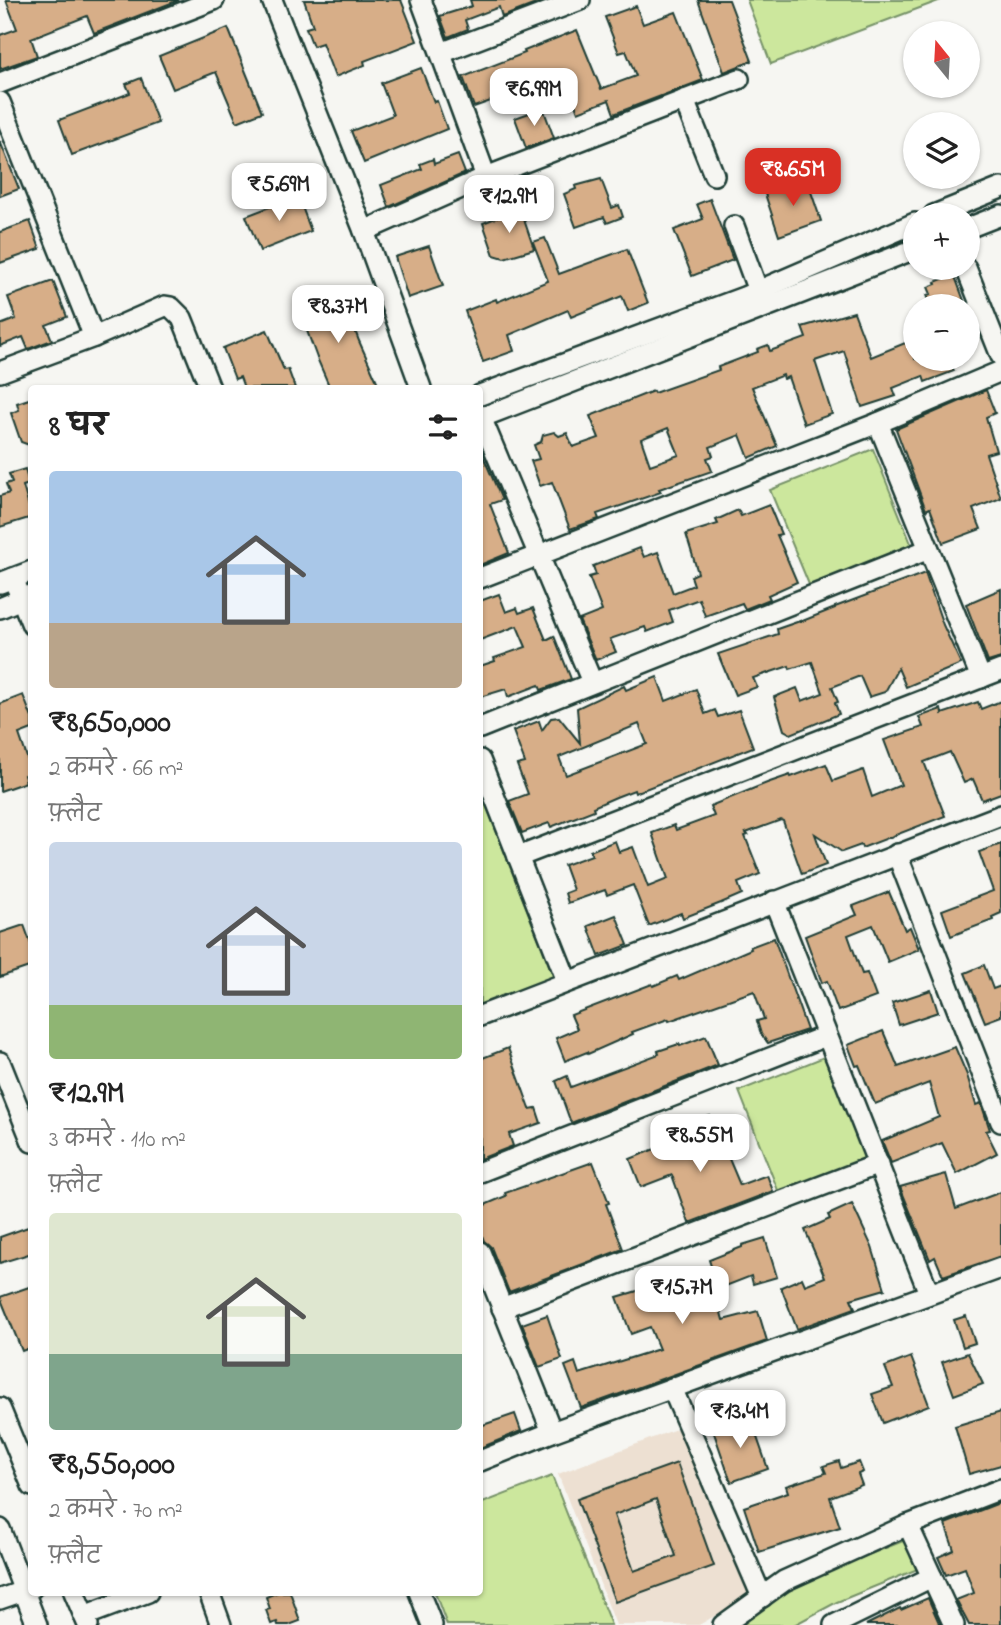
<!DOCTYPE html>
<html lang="hi">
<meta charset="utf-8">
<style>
:root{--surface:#fff;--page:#f2f2f2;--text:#222;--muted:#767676;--accent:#d93025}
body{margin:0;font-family:"Indie Flower","Playpen Sans Deva",sans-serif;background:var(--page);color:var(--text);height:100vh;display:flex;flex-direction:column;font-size:26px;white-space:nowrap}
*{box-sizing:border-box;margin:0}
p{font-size:23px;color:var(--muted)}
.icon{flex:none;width:38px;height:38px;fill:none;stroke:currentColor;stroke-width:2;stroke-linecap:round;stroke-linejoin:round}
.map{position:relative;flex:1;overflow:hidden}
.panel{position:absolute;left:28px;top:385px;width:455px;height:1211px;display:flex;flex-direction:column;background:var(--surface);border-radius:7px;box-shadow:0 2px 5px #0004}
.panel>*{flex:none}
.needle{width:46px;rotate:342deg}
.controls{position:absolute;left:903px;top:21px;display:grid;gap:14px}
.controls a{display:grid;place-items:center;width:77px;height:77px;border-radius:50%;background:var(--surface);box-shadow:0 2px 5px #0004;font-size:35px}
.price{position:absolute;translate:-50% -60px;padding:0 16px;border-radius:14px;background:#fff;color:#222;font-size:23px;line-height:46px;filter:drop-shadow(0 2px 4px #0008)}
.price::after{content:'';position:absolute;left:50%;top:42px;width:21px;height:16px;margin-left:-10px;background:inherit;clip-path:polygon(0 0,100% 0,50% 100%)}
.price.on{background:var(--accent);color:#fff}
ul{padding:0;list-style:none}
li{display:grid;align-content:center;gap:14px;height:371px;padding:0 21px}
li span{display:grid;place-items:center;height:217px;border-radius:7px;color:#555}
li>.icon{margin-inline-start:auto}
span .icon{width:126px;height:126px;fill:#fffc;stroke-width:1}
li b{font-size:30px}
h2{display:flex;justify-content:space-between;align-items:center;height:84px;padding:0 21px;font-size:30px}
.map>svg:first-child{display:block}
.built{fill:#ede0d2}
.green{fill:#cce79d;stroke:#769268;stroke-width:2}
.building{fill:#d7ae88;stroke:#1f3d34;stroke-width:2;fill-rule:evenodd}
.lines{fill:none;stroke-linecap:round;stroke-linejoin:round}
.minor-casing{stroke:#1f3d34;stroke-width:24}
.minor{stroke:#f6f6f2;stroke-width:19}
</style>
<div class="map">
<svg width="1001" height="1625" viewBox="0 0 1001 1625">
<rect width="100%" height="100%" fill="#f6f6f2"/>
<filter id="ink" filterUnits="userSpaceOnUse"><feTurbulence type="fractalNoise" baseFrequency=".0143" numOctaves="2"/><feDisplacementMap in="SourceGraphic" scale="14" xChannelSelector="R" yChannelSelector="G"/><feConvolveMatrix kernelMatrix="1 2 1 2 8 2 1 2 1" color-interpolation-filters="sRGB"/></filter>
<g filter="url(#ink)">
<path class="built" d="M684,1426l65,170 -50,29h-83l-58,-151z"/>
<g class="green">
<path d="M747,0h194l-170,64z"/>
<path d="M873,449l39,97 -102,41 -40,-97z"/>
<path d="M480,790l75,190 -75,29z"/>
<path d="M824,1057l43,107 -86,34 -42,-107z"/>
<path d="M552,1476l59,149h-164l-12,-32 45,-1v-88z"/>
<path d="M908,1539l12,29 -83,34 -43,23h-53l38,-29 44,-23z"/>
</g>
<g class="building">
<path d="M6,0h173l-85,33 -7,-17 -56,22 6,18 -37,13v-34l17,-6z"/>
<path d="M304,0h97l16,41 -53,20 1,4 -30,12 -13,-34 -9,3 -7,-18 7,-2z"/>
<path d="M470,0h76l-44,17 -3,-10 -34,13 3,9 -20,8 -8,-21 32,-10z"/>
<path d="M698,0h31l23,61 -28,11z"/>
<path d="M636,6l7,18 33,-12 27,68 -89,34 -5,-14 -31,12 -14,-37 -90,32 -11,-30 62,-24 -1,-2 53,-21 24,59 35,-13 -10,-25 -7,2 -14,-36z"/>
<path d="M228,28l34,84 -25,10 -21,-50 -43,17 -14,-33z"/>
<path d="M421,68l13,34 3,-1 10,28 -83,34 -13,-32 42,-16 -12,-32z"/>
<path d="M141,78l17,45 -86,32 -13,-35 71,-27 -4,-9z"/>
<path d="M543,108l11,30 -28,10 -11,-30z"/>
<path d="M0,141l19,48 -19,7z"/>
<path d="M458,155l7,18 -76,34 -8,-22 41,-16 -2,-5 13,-5 1,5z"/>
<path d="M601,179l11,29 7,-3 4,12 -16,6 -3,-6 -28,10 -12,-33 12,-5 -1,-3z"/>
<path d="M807,180l14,41 -42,15 -14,-42z"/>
<path d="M298,196l13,35 -51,20 -14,-35z"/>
<path d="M710,199l23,61 -41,16 -18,-46 29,-11 -6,-15z"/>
<path d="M520,208l14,41 -30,9 -10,-3 -11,-32z"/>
<path d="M30,221l10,28 -40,14v-31z"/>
<path d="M545,238l14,36 68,-25 21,54 -20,8 -6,-15 -51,21 -3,-7 -59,25 5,16 -31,11 -18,-51 31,-12 1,3 51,-21 -15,-39z"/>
<path d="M429,246l14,40 -35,12 -13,-41z"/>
<path d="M954,274l12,32h-35l-4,-11 4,-1 -3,-7 8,-3 -1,-2z"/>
<path d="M53,281l14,36 -21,8 6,15 -24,9 -5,-12 -23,9v-21l16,-6 -8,-22z"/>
<path d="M341,293l18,48 21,47h-50l-13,-30 -18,-49z"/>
<path d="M854,312l17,45 44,-18v20h34l5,12 -29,11 -2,-6 -30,12 3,8 -34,11 -18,-56 -29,10 17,53 -28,10 -16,-47 -4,2 -1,-4 -31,12 25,59 -28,12 -9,-23 -30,12 3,9 -6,2 5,13 -53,18 2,3 -64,22 2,5 -29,10 -18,-47 -12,4 -9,-25 8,-2 -5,-14 7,-3 2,-7 11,-3 5,4 8,-3 6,14 26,-9 -9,-22 63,-25 1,2 65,-23 -1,-3 40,-15 -1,-3 11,-4 2,6 36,-13 -4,-11zM668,428l11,27 -29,10 -9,-26z"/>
<path d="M267,330l17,40 4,-1 7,19h-51l-4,-11 -5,2 -12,-31z"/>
<path d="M986,390l9,23 -9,4 10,34 -10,3 15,44 -28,11 8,20 -38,14 -13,-35 -4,2 -30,-81z"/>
<path d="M32,398v48l-11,-4 -10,-29 8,-3 -2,-7z"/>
<path d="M480,449l22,51 -12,4 19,49 -29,12z"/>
<path d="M25,469l4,15 -6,2 9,31 -32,10v-31l9,-3 -3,-9 6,-2 -3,-8z"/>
<path d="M769,505l12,29 -4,1 20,47 -29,13 2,4 -25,10 -3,-6 -37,13 -6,-17 -30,11 4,12 -26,10 -2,-5 -35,12 6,13 -20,8 -17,-40 23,-9 -13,-34 7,-2 -3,-9 47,-18 4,9 14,-5 15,41 21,-8 -3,-9 7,-3 -12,-39 32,-10 -2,-4 22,-10 3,6z"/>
<path d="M925,573l18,52 18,39 -55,23 -8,-19 -13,24 -16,5 -9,-21 -28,11 6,15 -3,1 4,11 -48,20 -7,-4 -10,-33 23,-9 5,13 21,-8 -11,-31 -22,7 -1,-3 -36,12 4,9 -22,8 -17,-41 60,-20 -1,-5 23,-8v1l35,-14v-1z"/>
<path d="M1001,589v69l-13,4 -22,-58z"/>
<path d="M499,594l7,18 11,-4 2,5 14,-5 13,32 8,-4 17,43 -30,11 -2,-5 -31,12 -2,-8 -26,8v-31l15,-5 -1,-3 32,-11 -9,-21 -37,14v-39z"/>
<path d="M657,677l9,24 30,-12 9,25 10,-4 3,7 21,-7 14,37 -118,46 -1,-3 -18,7 -23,10 1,3 -43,17 -2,-4 -27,10 -13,-32 19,-7 -11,-29 8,-2 -12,-32 26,-10 3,9 9,-12 8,-1 21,26 -3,-35 47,-22 2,4zM639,724l8,20 -81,31 -7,-18z"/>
<path d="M23,695l9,23v11l-13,5 13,38 -8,3 2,7 -26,9v-87z"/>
<path d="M1001,701v92l-19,7 -9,-21 -9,4 -14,-31 -26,10 21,54 -83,32 -1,-3 -19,7 -27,-18 11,31 -24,9 -19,-53 -2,-1 -35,13 2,2 -3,1 15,38 -22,9 4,11 -21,9 -38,15 -2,-5 -32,13 -16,-41 -26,10 -2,-5 -37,13 -3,-10 8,-3 -9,-25 28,-10 -2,-4 25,-10 4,11 14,-5 15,40 20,-8 -16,-46 22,-8 2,5 38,-14 -4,-10 57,-23 23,-8 1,2 35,-13 7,17 30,-11 9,27 29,-12 -17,-45 39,-13 -4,-10 22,-8 1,5 36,-12 3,7z"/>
<path d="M1001,844v69l-9,4 1,3 -42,16 -9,-26 51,-19 -14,-39z"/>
<path d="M889,892l16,38 5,-3 9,22 -31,13 -15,-37 -25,10 14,39 5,-1 9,24 -38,14 -11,-30 -5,2 -17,-47 52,-21 -4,-9z"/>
<path d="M616,915l12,30 -29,11 -11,-30z"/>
<path d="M24,925l8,22v19l-32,11v-44z"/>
<path d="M774,938l33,92 -39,13 -7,-9 -4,-13 7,-2 -10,-28 -85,30 -1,-2 -36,13 1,2 -45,20 -1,-2 -22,9 -9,-23 21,-9 -6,-14 81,-31 1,2 24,-10 2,4 72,-31 -1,-2z"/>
<path d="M984,965l9,24 8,-3v30l-16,6 -20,-49z"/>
<path d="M931,990l7,22 -39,13 -7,-22z"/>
<path d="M883,1031l15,36 57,-20 12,28 9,30 5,-2 9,27 -4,1 11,22 -40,21 -15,-31 -51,20 -9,-22 57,-24 -10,-34 -54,21 -16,-39 -3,1 -8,-21z"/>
<path d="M706,1036l12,29 -147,58 -15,-42 11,-5 4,11 88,-33 -1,-3 21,-7 1,2z"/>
<path d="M508,1048l22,61 6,-1 5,15 -32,11 4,12 -33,13v-100z"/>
<path d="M710,1116l13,40 4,-2 13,31 27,-10 6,16 -84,32 -17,-48 -31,12 -11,-28 27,-11 3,8 32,-14 -7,-18z"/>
<path d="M593,1162l16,41 -3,1 17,45 -114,43 -18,-45 -7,-6 -4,-11v-23l26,-11 -1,-3z"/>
<path d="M946,1174l10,35 45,-17v64l-58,20 -8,-19 -5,3 -30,-73z"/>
<path d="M852,1204l20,43 13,42 -34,10 4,9 -58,21 -16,-42 21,-9 3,7 20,-8 -20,-47 25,-11 -2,-4z"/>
<path d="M28,1227l4,10v16l-32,10v-26z"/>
<path d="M765,1238l12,39 -24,7 -2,-8 -36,14 8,30 35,-9 9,30 -186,67 -16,-42 10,-4 4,12 80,-25 -9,-22 -19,7 -14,-37 95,-28 -3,-9 33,-13v-2z"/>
<path d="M32,1286v61l-10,4 -22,-54z"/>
<path d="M547,1315l15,44 -23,8 -17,-43z"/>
<path d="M966,1316l9,27 -12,4 -9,-27z"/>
<path d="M968,1353l15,31 -29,11 -12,-33z"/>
<path d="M911,1357l18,48 -46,18 -11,-29 21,-7 -8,-20z"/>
<path d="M1001,1412v53l-32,9 -14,-48z"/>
<path d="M515,1414l6,17 -41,17v-22z"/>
<path d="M750,1417l18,52 -37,13 -18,-52z"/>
<path d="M839,1461l2,7 18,-6 4,10 -5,2 4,11 -32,12 10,30 -81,25 -15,-45 44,-15 -2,-6 40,-13 -3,-7z"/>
<path d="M677,1463l37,103 -99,36 -38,-103zM656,1499l20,57 -42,15 -20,-56z"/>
<path d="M999,1503l2,6v116h-32l-13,-25 18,-7 -9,-25 -19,7 -8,-18 16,-7 -9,-26z"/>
<path d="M278,1592h12l10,29 -11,4h-11l-1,-3 -6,2 -5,-14 4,-1 -4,-12z"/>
<path d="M928,1598l12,27h-74l34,-17 1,2z"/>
</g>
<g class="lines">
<g class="minor-casing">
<g id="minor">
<path d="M272,0l92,231 57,157"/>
<path d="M421,0l65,177"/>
<path d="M441,53l139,-53"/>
<path d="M0,83l214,-83"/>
<path d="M684,100l30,75"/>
<path d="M0,102l94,235"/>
<path d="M934,215l67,-27"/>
<path d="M734,226l24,65"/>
<path d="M968,228l33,-13"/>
<path d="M364,231l122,-54 253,-98"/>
<path d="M966,268l35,88"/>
<path d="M0,372l94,-35 71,-31 6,1 11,11 28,70"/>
<path d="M480,395l264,-98 171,-74"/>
<path d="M480,415l112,267"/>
<path d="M480,418l435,-169"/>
<path d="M878,423l103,255"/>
<path d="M13,578l19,47"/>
<path d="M480,578l398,-155 123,-52"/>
<path d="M0,583l32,-12"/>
<path d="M0,608l31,-13"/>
<path d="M480,728l449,-179"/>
<path d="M480,760l87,221"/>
<path d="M897,854l104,268"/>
<path d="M518,857l483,-187"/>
<path d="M774,901l155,392"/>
<path d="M480,1016l521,-201"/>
<path d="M0,1062l32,80"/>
<path d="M480,1172l346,-136"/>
<path d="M480,1252l72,180"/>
<path d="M502,1308l377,-144"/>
<path d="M672,1388l90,209"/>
<path d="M0,1408l32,78"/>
<path d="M480,1461l72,-29 449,-164"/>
<path d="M908,1525l46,100"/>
<path d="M0,1529l37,96"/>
<path d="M74,1592l14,33"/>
<path d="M209,1592l12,33"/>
<path d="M419,1592l13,33"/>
<path d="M0,1599l32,-11"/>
<path d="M84,1616l64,-24"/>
<path d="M723,1625l61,-44 124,-56 93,-36"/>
<path d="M834,1625l98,-48"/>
</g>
</g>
<use href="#minor" class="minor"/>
</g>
</g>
</svg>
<div class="controls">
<a><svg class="needle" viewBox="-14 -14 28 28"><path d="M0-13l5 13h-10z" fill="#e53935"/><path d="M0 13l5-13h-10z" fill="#767676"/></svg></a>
<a><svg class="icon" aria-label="layers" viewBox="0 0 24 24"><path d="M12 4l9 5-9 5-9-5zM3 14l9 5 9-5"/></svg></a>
<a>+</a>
<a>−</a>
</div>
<b class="price" style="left:534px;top:128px">₹6.99M</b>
<b class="price on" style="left:793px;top:208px">₹8.65M</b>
<b class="price" style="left:279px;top:223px">₹5.69M</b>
<b class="price" style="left:509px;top:235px">₹12.9M</b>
<b class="price" style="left:338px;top:345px">₹8.37M</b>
<b class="price" style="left:700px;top:1174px">₹8.55M</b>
<b class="price" style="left:682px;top:1326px">₹15.7M</b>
<b class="price" style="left:740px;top:1450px">₹13.4M</b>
<section class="panel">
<h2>8 घर<svg class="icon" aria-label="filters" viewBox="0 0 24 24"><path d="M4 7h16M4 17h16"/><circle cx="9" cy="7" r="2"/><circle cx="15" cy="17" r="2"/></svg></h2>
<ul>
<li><span style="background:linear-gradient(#a9c7e8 70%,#b9a48a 0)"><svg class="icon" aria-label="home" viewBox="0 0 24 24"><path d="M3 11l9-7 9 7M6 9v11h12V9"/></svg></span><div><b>₹8,650,000</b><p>2 कमरे · 66 m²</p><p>फ़्लैट</p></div></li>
<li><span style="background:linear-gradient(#c9d6e8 75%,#8fb573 0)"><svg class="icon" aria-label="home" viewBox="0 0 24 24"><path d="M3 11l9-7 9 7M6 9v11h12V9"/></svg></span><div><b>₹12.9M</b><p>3 कमरे · 110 m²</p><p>फ़्लैट</p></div></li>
<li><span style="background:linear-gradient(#dfe7d0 65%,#7fa58c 0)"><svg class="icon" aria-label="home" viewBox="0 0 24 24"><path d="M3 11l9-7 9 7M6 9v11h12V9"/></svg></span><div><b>₹8,550,000</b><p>2 कमरे · 70 m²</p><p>फ़्लैट</p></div></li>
</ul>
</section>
</div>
